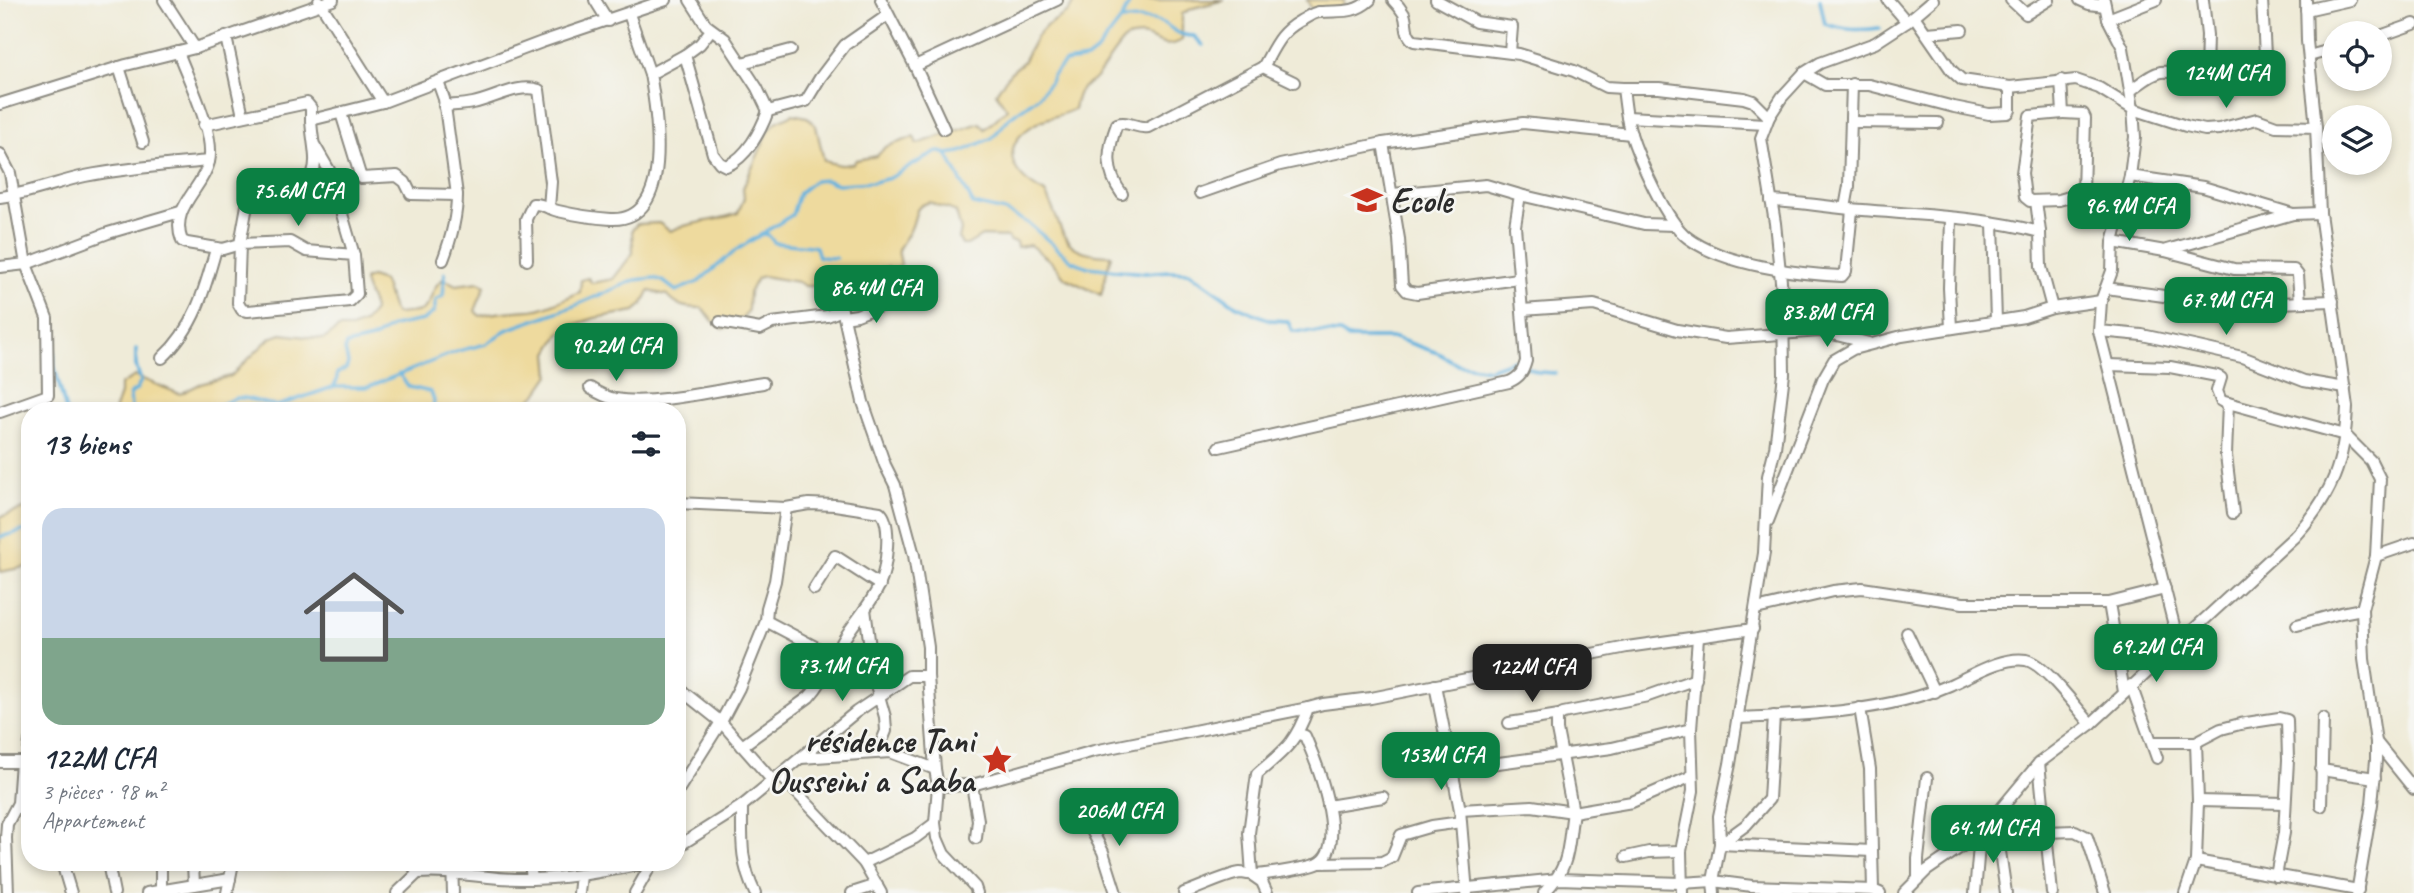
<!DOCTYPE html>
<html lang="fr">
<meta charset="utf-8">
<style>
:root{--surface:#fff;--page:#f6f6f7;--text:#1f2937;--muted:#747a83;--accent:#0b8043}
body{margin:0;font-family:Caveat,sans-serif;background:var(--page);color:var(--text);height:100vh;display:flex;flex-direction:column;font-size:26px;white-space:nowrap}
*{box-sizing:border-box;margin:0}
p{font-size:23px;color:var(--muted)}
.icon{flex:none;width:38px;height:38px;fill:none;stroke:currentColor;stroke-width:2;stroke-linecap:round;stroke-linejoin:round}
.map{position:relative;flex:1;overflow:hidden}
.sheet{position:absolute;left:21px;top:402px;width:665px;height:469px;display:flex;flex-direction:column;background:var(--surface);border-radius:28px;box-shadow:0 4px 10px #0003}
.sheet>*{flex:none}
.fabs{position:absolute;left:2322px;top:21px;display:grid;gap:14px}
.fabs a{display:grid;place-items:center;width:70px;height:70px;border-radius:50%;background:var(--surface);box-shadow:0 4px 10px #0003;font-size:35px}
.price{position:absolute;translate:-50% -60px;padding:0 16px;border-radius:14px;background:var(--accent);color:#fff;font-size:23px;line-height:46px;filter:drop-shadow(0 2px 4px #0008)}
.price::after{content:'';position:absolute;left:50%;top:42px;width:21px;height:16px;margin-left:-10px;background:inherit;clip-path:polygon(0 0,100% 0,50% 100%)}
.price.selected{background:#222;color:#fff}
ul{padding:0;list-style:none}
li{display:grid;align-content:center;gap:14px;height:371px;padding:0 21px}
li span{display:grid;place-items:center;height:217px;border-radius:21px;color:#555}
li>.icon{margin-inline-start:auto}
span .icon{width:126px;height:126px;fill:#fffc;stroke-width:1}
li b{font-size:30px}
h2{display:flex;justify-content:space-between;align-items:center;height:84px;padding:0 21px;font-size:30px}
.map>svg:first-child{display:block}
.sand{fill:#eeda9e;stroke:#8c8264;stroke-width:2}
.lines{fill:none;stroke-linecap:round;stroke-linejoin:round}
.stream{stroke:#64b2de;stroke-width:3.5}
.street-casing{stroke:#8d8b82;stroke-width:14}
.street{stroke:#fff;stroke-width:10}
.labels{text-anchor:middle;stroke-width:5;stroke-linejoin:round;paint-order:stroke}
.poi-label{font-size:35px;font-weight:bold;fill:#2b2b2b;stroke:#f6f6f2;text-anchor:start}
</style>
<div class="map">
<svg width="2414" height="893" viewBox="0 0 2414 893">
<rect width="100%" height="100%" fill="#f6f6f2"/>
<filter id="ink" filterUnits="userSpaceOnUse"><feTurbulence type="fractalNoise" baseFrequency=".0143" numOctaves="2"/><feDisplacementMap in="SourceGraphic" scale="14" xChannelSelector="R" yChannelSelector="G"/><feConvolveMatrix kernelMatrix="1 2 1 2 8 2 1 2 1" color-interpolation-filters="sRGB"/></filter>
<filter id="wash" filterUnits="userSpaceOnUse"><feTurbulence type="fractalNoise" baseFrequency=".00686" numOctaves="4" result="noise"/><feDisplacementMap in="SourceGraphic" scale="28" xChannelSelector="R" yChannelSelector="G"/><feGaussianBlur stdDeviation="1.57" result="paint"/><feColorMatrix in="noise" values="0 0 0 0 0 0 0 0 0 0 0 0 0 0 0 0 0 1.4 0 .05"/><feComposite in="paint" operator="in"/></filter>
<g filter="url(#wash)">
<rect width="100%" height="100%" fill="#efebd8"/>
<g class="sand">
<path d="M1075,0h149l-31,8 -11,6v26c-13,8 -21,4 -33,-2 -7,-4 -16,-1 -23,0 -11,11 -18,24 -27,36 -13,18 -19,4 -25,35 -12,7 -25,7 -37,14 -40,23 -27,52 8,70 22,39 11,61 66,62l-10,40 -36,-17 -12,-15 -23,-18 -13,2 -1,-5 -7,-1 -1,-4 -26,-1 -15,9h-5l-3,-6 2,-9 -5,-18c-9,-5 -17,-4 -26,-10 -15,4 -13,9 -17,21 -2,9 -11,19 -15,27l3,14 -4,5 -10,-2 -73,19h-9l-7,-4 -35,-6 -6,2 -8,15 -1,16 -3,7 -10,8 -12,5 -9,-7 -12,-14c-15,0 -26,-1 -35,-13l-18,-4 -7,14 -7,6 -40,7 -24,8 -11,7 -12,20 2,22 -13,19 -8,6 -1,11h-414l6,-17v-9l15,-9 45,18 20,-10 31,-8 39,-38 11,-4 43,5 15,-11h12l13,-5 10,-12c-1,-12 -9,-19 -10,-31l7,-3 12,4c6,10 6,25 13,33 7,-1 17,-1 24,-3 13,-5 10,-26 24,-32l12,6 23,-3 6,4 -10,25 5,5c16,-4 34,-5 51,-6 15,-1 34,-12 49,-18l1,-12 7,-2 4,5 21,-4 20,-26 -1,-23 5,-6 22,-1 11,8c22,-10 46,-9 68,-18l6,-15 -1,-10 25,-56 8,-10 17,-8 14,3 9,9 8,35 16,4 13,-1 3,-4 21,-4 8,-9 29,-10 3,7 63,-21 5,6 22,-20 -11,-16 14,-20 13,-11 13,-25 10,-11 22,-14z"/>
<path d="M1307,0h37v7l-22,4 -11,-3z"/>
<path d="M30,507v59l-30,6v-55z"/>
</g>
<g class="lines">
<g class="stream">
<path d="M1820,0l5,24c20,6 34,7 54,4"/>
<path d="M1121,20c12,0 24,-3 36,1 16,4 16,15 37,15l9,9"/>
<path d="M947,154l26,50 32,7 23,12 44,38 16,6 57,6 24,-2 20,1 48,34 33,14 18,1 4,10 48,2 8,5h47l43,15 19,11 32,5 25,-9 8,2"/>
<path d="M762,234l6,1 7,8 36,3 5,1 3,10 17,1"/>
<path d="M54,351v14l12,46"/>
<path d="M1527,367l11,5 17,1"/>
<path d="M399,374l10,13 22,5 3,8 -1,11"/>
<path d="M333,387l4,-6v-8l9,-4 2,-6 -3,-13 1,-5 26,-6 21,-13 30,-6 11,-8 2,-12 7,-4 2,-23"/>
<path d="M128,411l3,-2 -1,-15 6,-4 5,-9 -5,-15v-17"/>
<path d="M207,411l28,-13h10l32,8 56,-19h35l90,-36 28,-7 20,-14 68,-24 61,-26 19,-2 9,3 13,10 22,-9 37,-31 57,-36 7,-22 15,-12 11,-1 13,4 36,-2 16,-4 47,-27 10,3 14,-2 31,-14 18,-21 28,-20 12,-15 2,-6 13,-14 22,-3 9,-7 25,-32 10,-20"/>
<path d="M0,537l30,-8"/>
</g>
</g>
</g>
<g filter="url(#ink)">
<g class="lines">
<g class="street-casing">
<g id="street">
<path d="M164,0l31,48"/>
<path d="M595,0l13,21"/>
<path d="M690,0l16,25 19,14 32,49 11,23"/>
<path d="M881,0l34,66"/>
<path d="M1393,0c4,4 8,9 11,14 4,10 0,20 10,27l105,13 55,17 32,16 17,1c2,15 3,29 7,43 8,26 36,91 58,107 36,27 109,36 154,38l4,-5 6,-61"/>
<path d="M1436,0l40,22 36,5 -2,25"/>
<path d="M1888,0l19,22"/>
<path d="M2011,0l15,14 23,-14"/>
<path d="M2080,0l9,4 16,2"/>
<path d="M2104,0l4,19 15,29 10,61 53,17 19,4 14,-1 38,-10 19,7 40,1"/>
<path d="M2262,0l3,55"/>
<path d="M319,1l64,101"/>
<path d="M2306,10l44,-10"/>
<path d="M629,14l21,60 35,-19 28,99 7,9 6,3c21,-8 35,-36 42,-55l38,-10 14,-23 25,-33 43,-30"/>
<path d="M1914,16l38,55 10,9 48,7 66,-7 23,8 34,21 2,28 -5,39 -17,66 -1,29 -11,30 -2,30 79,310"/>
<path d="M2108,19l48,-19"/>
<path d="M1927,33l35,-3"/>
<path d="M2380,36l34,-12"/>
<path d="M226,37l17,79"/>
<path d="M178,52c10,27 38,82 31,110 -7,28 -40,46 -27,79l5,2 36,6 17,-5 8,-44c10,-4 21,-5 32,-7 49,-11 33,-35 31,-73l72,-18 159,-60 124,-42"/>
<path d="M685,55l15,-11 11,-14"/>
<path d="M2309,56l25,-7"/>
<path d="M742,63l49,-13"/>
<path d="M119,67l24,75"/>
<path d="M1263,67c12,-21 16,-34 37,-46 6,-3 12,-8 19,-9 21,-2 34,3 51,-12"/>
<path d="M1804,73l21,12h44l85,22 35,7 19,-1 2,-3v-23"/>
<path d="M2061,80l2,33 20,1 2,4 -2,75 40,5"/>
<path d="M438,82l6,17 13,96c0,23 -6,44 -14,65"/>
<path d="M1623,88h36l85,10 9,3 16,16"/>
<path d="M2131,90c9,-6 19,-16 30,-18 15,-2 30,7 45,2l1,-39 -4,-35"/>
<path d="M0,104l126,-39 69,-17 138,-48"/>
<path d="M444,106c10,-1 20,-1 29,-3 20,-4 46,-20 66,-13l12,92 -2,26"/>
<path d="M341,113l20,65 36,-2 8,6 6,12 46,1"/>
<path d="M2063,113l-33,3 -8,57 3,24 5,4 29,-1 24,-7"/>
<path d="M1627,117l139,7"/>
<path d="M1851,122l87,1"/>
<path d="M204,125l103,-22 4,5v12"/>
<path d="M944,129l-29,-63 142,-66"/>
<path d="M1383,143l16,96 3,46 5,6 10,2 101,-14"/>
<path d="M315,146l14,24 25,85 3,39 -7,7 -102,10 -6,-1 -4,-7 2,-59 50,-2 16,9 48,4"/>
<path d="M0,154l10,19 16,91 21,54 1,77 -48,17"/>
<path d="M2130,176l73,11 90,27"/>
<path d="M1200,193l80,-28 103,-22 140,-20 108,11"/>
<path d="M1122,194c-17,-23 -15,-44 -5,-70 11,-4 20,5 31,3l115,-60 31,15"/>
<path d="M1393,194l93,-9 34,10 124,29 30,1"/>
<path d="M0,197c29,-3 56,-15 85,-21 41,-8 83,-11 124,-15"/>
<path d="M1771,201c31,1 61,7 92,9 59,5 120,7 177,22l1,35 11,41"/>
<path d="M2036,201l4,31"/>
<path d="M1845,208l4,-22 3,-102"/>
<path d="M1951,219l-2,69 2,40"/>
<path d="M1993,223l3,98"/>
<path d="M2113,242l52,9 69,18 60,1 4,5 2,27"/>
<path d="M2167,250l126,-36 27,-1"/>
<path d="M527,260l-1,-41 7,-15c9,-1 16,5 25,7 17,4 36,7 53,8 64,3 46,-106 39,-145"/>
<path d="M0,267l26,-3 82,-31 72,-21"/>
<path d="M832,282l12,35 19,85 22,63 10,20 19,70 14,92v29"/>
<path d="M2106,288l94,13 47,3 86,-3"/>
<path d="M1522,310l72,-5 83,25 49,8 94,-7 49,12"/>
<path d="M844,317l13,-2 41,-16"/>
<path d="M720,322l40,7 12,-6 55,-7 15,-6"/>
<path d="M2099,331l43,4 56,12 44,10 62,24 41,7"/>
<path d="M162,358c32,-29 43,-69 54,-109"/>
<path d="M2108,365l62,2 47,9 4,2 -4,13 4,10 124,34 26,26 9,18 -4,77 -14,53 2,50 12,83v18l-4,44 -15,89"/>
<path d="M590,388c8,5 15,9 25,11 41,7 105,-10 148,-16"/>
<path d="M2228,403l-2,52 7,58"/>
<path d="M1219,447l290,-65c11,-5 14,-10 17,-21l-11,-135 5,-31"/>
<path d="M677,503l109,5 23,-4 26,1 45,7c13,11 6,59 -1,74 -8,18 -23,34 -33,50 -13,20 -21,44 -37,61l-67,49"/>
<path d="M1768,521l55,-142 11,-19 19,-11 49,-13 122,-19 28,-9 49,-7"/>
<path d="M2376,556l38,-13"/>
<path d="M814,589l21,-33 45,29"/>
<path d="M2109,603l15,89"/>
<path d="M865,609l9,69 11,39 1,14 -8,20"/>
<path d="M1756,609l77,-18 29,-3 101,15h146l56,-14"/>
<path d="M766,621l108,57"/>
<path d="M2297,625l44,-12 21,-4"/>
<path d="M1907,633l28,59"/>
<path d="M1435,685l25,125 7,83"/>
<path d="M2131,685l26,73"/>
<path d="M677,687l44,35 51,58"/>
<path d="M1860,708l10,61 3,121 7,3"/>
<path d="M1774,716l-5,83 -23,26 -26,19 152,7"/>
<path d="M1738,718c67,-3 149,-6 212,-33 21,-9 52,-29 76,-25 19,4 51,49 65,64"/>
<path d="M1509,723l50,-8"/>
<path d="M2152,742h44l25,-13 19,-5 39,-6 8,2 1,40 -4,73 -8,43"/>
<path d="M2376,742l38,47"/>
<path d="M801,758l89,-6 45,17 3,17 -3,37 2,15 7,16 31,33 2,6"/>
<path d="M0,762h30"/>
<path d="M28,762l2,-21"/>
<path d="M2039,763l13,130"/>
<path d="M1453,769l159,-21 79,-19"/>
<path d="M2321,770l54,8"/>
<path d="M780,775l84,88 17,30"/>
<path d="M972,785l6,35 -2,18"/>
<path d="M938,786l34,-1 122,-34 214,-43"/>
<path d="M677,792l44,-70 18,-34 27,-67 1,-13 8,-27 11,-73"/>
<path d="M2198,801l87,2"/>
<path d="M742,806c0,34 -2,56 13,87"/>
<path d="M1328,806l55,-9"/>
<path d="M2321,806l2,-88"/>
<path d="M1460,810l72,-4 41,6 -16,-82v-13l6,-4 85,-17 48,-17"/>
<path d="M1995,817l11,76"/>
<path d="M1086,819l17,33 13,41"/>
<path d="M2045,832l30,-1 12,6 18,56"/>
<path d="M677,847l65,-41 114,-94 53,-36h19l7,93"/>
<path d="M1626,857l23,-5 32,-1"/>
<path d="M2196,861l162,29"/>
<path d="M62,863l9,30"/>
<path d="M108,863l6,30"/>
<path d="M193,863l1,22"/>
<path d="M411,863l7,10c34,-3 67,6 102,6 43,1 86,-8 128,-16"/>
<path d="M452,863l1,30"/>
<path d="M530,863l2,16"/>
<path d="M864,863l51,-25 20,-15"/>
<path d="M1319,863l63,-1 10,-5 9,-22 31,-9 29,-4"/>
<path d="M1252,875l-3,-42 8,-59c28,-24 38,-30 51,-66l15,-4 48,-6 256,-51 126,-18"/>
<path d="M1252,875l10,7 5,11"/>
<path d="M1918,878v-19l9,-81"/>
<path d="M161,891v-28"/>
<path d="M8,893l-2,-55 1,-14 11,-21 3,-41"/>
<path d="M147,893l83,-14"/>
<path d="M227,893l6,-30"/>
<path d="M397,893l21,-20"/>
<path d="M579,893l2,-18"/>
<path d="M635,893l17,-30"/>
<path d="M852,893l25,-8"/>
<path d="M1184,893c15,-5 42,-18 56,-20 5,0 11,2 16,2 11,-1 55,-7 63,-12 30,-20 -3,-102 -14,-127l-6,-2"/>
<path d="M1418,893l140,-14 123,4 32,-2 39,5 121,4"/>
<path d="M1544,893c28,-29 23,-45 29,-81l59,-10 60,-26"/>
<path d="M1682,893l-1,-42 12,-60 -2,-62 7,-91"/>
<path d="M1714,893l-1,-12 7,-37 -1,-28 11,-52 34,-211 4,-77 7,-28 9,-74 -1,-73 -8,-78 -14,-85 8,-21 13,-20 22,-24 16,-10 55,-20 32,-21 26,-22"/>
<path d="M1904,893l22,-22 54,-37 59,-71 52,-39 203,-187c38,-41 51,-75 53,-130l-27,-194 -4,-86 -9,-86 -1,-41"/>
<path d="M1975,893l5,-59"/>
<path d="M2185,893l11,-32 2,-60 -2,-59"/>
</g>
</g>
<use href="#street" class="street"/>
</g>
</g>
<defs>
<g id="school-bare" transform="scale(2.415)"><path d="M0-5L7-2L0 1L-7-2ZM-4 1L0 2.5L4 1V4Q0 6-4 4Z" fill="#c8321e" stroke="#f6f6f2" stroke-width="2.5" paint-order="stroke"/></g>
<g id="sight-bare" transform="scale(2.415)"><path d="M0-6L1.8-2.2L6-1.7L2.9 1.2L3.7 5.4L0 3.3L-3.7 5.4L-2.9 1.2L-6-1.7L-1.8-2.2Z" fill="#c8321e" stroke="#f6f6f2" stroke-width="2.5" paint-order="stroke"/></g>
</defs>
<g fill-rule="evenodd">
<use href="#school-bare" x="1367" y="200"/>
<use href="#sight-bare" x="997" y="760"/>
</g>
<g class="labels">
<g class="poi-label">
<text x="1390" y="212">Ecole</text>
<text x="974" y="752" text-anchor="end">résidence Tani<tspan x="974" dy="40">Ousseini a Saaba</tspan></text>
</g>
</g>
</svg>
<div class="fabs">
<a><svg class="icon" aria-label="locate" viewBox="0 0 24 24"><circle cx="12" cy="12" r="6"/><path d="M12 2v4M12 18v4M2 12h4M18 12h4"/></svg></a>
<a><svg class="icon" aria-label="layers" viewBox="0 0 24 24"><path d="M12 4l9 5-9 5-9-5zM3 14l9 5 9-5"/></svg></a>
</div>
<b class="price" style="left:2226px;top:110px">124M CFA</b>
<b class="price" style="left:298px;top:228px">75.6M CFA</b>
<b class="price" style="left:2129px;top:243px">96.9M CFA</b>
<b class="price" style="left:876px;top:325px">86.4M CFA</b>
<b class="price" style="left:2226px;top:337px">67.9M CFA</b>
<b class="price" style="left:1827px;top:349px">83.8M CFA</b>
<b class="price" style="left:616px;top:383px">90.2M CFA</b>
<b class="price" style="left:2156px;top:684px">69.2M CFA</b>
<b class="price" style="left:842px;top:703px">73.1M CFA</b>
<b class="price selected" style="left:1532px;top:704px">122M CFA</b>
<b class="price" style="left:1441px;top:792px">153M CFA</b>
<b class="price" style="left:1119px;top:848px">206M CFA</b>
<b class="price" style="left:1993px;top:865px">64.1M CFA</b>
<section class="sheet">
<h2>13 biens<svg class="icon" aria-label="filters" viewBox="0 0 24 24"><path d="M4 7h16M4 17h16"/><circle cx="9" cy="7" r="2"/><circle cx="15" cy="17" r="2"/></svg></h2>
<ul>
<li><span style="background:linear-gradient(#c9d6e8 60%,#7fa58c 0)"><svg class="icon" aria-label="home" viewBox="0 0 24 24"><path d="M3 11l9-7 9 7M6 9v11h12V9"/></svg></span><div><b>122M CFA</b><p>3 pièces · 98 m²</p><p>Appartement</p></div></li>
</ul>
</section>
</div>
